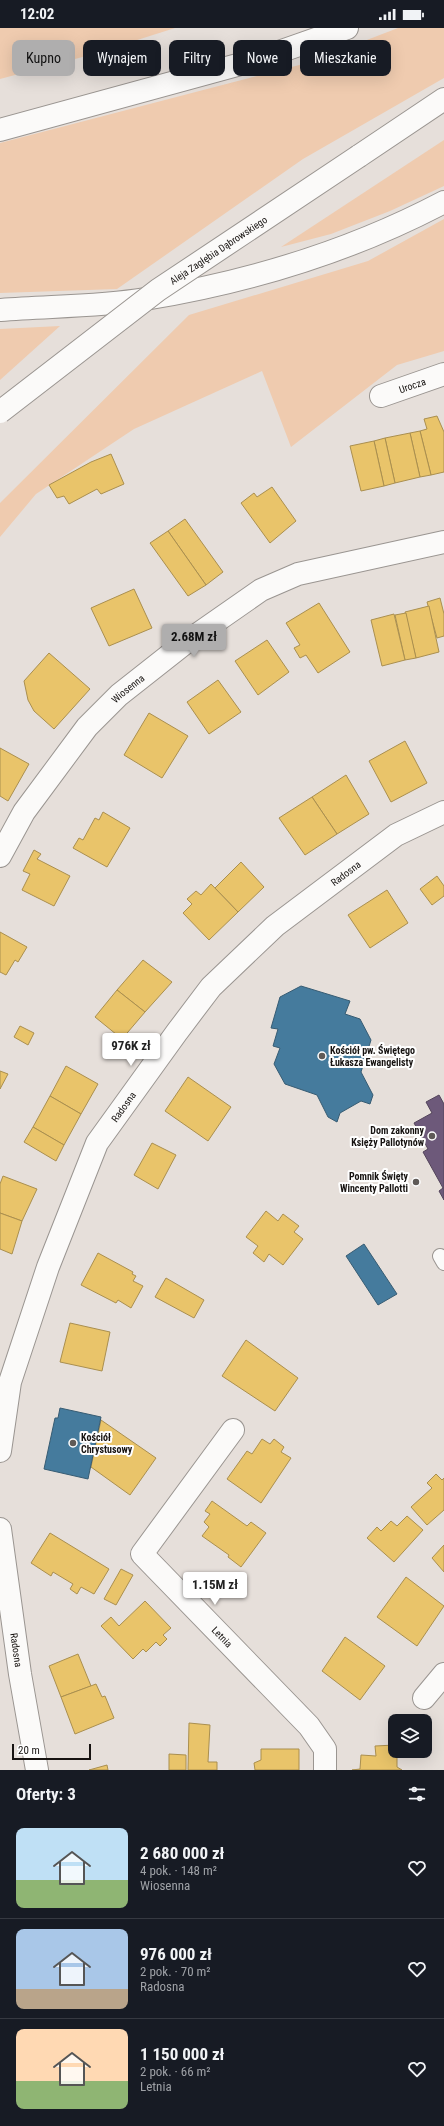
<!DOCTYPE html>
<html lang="pl">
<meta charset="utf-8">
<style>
:root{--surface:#171b24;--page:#242831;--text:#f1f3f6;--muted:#9ea1a6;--line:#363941;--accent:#afaeae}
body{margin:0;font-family:"Roboto Condensed",sans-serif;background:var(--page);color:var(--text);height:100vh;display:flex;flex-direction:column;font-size:15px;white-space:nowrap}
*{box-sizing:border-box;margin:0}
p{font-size:13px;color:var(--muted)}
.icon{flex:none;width:22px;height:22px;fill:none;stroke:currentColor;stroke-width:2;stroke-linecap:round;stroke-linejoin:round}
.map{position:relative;height:1742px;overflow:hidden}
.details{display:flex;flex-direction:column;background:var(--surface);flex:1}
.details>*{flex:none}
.hud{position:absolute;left:12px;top:12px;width:420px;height:36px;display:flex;gap:8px}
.tools{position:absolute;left:388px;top:1686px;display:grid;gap:8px}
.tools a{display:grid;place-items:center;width:44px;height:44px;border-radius:8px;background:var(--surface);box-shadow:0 4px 16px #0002;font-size:20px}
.scale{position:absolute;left:12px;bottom:10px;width:79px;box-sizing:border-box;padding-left:4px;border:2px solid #171311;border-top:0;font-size:11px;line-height:14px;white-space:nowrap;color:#171311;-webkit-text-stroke:3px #fff;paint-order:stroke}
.price{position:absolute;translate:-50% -34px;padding:0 9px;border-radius:4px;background:#fff;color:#222;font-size:13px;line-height:26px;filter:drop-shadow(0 1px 2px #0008)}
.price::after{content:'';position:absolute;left:50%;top:24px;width:12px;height:9px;margin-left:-6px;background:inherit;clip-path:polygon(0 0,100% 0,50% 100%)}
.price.active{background:var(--accent);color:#111}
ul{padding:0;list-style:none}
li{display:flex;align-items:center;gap:12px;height:100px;padding:0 16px}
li+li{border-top:1px solid var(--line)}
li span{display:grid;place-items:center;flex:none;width:112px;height:80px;border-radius:8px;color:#555}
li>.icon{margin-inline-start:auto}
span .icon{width:48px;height:48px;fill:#fffc;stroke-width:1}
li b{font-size:17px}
h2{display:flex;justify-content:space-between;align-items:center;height:48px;padding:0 16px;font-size:17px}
.tag{padding:0 14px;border-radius:8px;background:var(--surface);box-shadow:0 4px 16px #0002;font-size:14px;line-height:36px}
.tag.active{background:var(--accent);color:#111}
.status{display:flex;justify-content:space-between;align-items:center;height:28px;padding:0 20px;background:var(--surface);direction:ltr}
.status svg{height:11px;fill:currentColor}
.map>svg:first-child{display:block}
.green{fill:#efcbaf}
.homes{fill:#e9c46a;stroke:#aa8f4f}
.offices{fill:#6d597a;stroke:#53445a}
.public{fill:#457b9d;stroke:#375c73}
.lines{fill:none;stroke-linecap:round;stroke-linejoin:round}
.service-casing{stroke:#9a9591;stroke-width:16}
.minor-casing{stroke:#9a9591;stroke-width:24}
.primary-casing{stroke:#9a9591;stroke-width:24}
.service{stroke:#fbfaf9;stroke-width:14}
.minor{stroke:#fbfaf9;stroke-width:22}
.primary{stroke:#fbfaf9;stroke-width:22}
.primary-bridge-casing{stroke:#9a9591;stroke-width:24;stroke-linecap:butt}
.primary-bridge{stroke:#fbfaf9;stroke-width:22}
.poi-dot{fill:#5f5a57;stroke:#fff;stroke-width:1.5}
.labels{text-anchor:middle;stroke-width:4;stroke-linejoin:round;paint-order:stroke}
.street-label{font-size:10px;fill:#171311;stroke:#fff}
.poi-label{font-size:10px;font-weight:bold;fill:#171311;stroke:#fff;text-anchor:start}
</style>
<div class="status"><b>12:02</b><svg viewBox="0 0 49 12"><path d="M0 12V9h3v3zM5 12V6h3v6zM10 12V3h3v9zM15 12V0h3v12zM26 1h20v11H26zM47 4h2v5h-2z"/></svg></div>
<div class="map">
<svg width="444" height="1742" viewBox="0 0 444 1742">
<rect width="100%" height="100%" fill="#e6dfda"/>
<g class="green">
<path d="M0,0h175l-85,27 -90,24z"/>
<path d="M398,0h46v50l-141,81 -186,130 -117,4v-150l307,-80z"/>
<path d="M444,112v46l-54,25 -59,23 -50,13z"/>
<path d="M444,191v132l-47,14 -106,82 -29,-76 -128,58 -98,65 -36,43v-34l189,-188 179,-54z"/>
<path d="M60,298l-60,54v-51z"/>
</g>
<g class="homes">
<path d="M437,388l7,16v40l-13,3 -11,-44 7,-2 -3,-10z"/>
<path d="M420,403l11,44 -11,2 -10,-44z"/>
<path d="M410,405l10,44 -25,6 -10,-45z"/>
<path d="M385,410l10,45 -11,3 -10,-45z"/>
<path d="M374,413l10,45 -23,5 -11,-45z"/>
<path d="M111,426l13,30 -23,10 -4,-5 -28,15 -5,-8 -7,2 -8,-13 42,-23z"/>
<path d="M272,459l24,34 -26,22 -29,-40 13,-10 3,4z"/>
<path d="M185,491l38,53 -17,13 -38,-54z"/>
<path d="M168,503l38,54 -18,11 -38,-53z"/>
<path d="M134,561l18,39 -43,18 -18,-38z"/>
<path d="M440,570l4,16v22l-7,2 -10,-36z"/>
<path d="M319,575l31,49 -32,21 -12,-18 -6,3 -6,-10 6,-3 -14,-22z"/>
<path d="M429,578l10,46 -23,6 -11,-46z"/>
<path d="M406,585l10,45 -11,2 -10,-45z"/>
<path d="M394,586l11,46 -23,6 -11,-46z"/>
<path d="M267,612l22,32 -31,23 -23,-34z"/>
<path d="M49,625l41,36 -36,40 -20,-18 -6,-11 -4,-19z"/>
<path d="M218,652l23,32 -32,22 -22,-32z"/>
<path d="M149,685l39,23 -26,42 -38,-23z"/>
<path d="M405,713l22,42 -36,19 -22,-41z"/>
<path d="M0,720l29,16 -21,37 -8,-5z"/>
<path d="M346,747l23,39 -32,20 -25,-37z"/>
<path d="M312,769l25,37 -32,21 -26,-37z"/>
<path d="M103,784l27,16 -23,39 -34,-19 6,-10 4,2 12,-22 4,2z"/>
<path d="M34,822l7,4 -4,5 33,17 -16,30 -32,-16 8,-16 -7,-3z"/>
<path d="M241,834l23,25 -26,25 -23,-24z"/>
<path d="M437,848l7,10v10l-12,9 -12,-16z"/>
<path d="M211,856l27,28 -29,28 -26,-27 9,-9 -5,-5 9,-8 5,4z"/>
<path d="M387,862l21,33 -38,25 -22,-33z"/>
<path d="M0,904l27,15 -9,15 -3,-2 -9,15 -6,-3z"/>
<path d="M143,932l29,22 -27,30 -28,-22z"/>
<path d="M117,962l28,22 -23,27 -27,-22z"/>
<path d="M20,998l14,7 -6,12 -14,-8z"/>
<path d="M66,1038l32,18 -17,30 -31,-18z"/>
<path d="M0,1043l8,3 -8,15z"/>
<path d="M188,1049l43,30 -23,34 -43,-30z"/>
<path d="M50,1068l31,18 -17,31 -31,-18z"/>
<path d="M33,1099l31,18 -8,16 -32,-19z"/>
<path d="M152,1115l24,12 -18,34 -24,-14z"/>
<path d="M3,1148l34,13 -15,32 -22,-8v-29z"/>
<path d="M266,1183l12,10 5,-7 16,12 -5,6 9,7 -20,26 -14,-11 -5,8 -11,-9 5,-7 -12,-9z"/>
<path d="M0,1185l22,8 -10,33 -12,-5z"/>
<path d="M98,1225l35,19 -1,2 4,2 -3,5 10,5 -12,22 -13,-8 -2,3 -35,-18z"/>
<path d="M166,1250l38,22 -10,18 -39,-21z"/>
<path d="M70,1295l40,9 -8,39 -42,-9z"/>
<path d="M246,1312l52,38 -23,33 -53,-35z"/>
<path d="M101,1392l55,38 -26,37 -39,-28z"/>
<path d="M262,1411l8,5 4,-5 10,8 -3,5 10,6 -30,45 -34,-24 20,-28 5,3z"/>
<path d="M436,1446l6,6 2,-2v32l-17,15 -16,-18 21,-19 -5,-5z"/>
<path d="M212,1473l35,25 4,-4 15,11 -25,34 -13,-10 1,-2 -27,-19 7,-9 -5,-5 6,-8 -5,-3z"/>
<path d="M407,1488l16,14 -29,32 -27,-24 10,-11 4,4 10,-10 6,5z"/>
<path d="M50,1505l59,36 -15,25 -13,-7 -4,7 -7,-5 3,-5 -20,-12 -2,4 -20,-13z"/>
<path d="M444,1517v27l-12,-14z"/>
<path d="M121,1541l12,6 -17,30 -12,-6z"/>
<path d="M406,1549l38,29 -27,40 -40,-29z"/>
<path d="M145,1573l26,27 -8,7 4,4 -7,7 -4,-4 -10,10 -3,-3 -10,10 -32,-33 10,-9 8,9z"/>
<path d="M345,1609l40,29 -25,34 -38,-29z"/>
<path d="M78,1626l13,32 -30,11 -12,-31z"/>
<path d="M96,1656l6,13 3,-1 9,22 -39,16 -14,-37z"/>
<path d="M189,1695l21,2 -2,37h9v8h-29z"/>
<path d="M395,1717v10h2v12l5,3h-50l8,-1 1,-14 15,1 -1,-10z"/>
<path d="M261,1721h38v21h-44l-1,-7 7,-3z"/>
<path d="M169,1726l17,1v15h-17z"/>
<path d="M107,1737l1,5h-19z"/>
</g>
<path class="offices" d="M439,1067l5,9v96l-5,-9 4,-3 -20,-36 5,-3 -14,-26 18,-10 -6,-11z"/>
<g class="public">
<path d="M301,958l49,15 -5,13 15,5 11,21 -10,32 12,23 -3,9 -9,-3 -21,12 -3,9 -9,-5 -11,-22 -32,-11 -11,-20 6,-16 -7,-2 5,-17 -7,-1 9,-31z"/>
<path d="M364,1216l33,50 -19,11 -32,-49z"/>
<path d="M60,1380l41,9 -13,62 -44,-10 11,-51h3z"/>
</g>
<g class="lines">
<g class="service-casing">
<path id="service" d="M440,1228l4,7"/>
</g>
<g class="minor-casing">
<g id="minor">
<path id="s1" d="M381,368l63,-22"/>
<path id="s2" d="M0,828l24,-44 63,-85 32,-32 66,-52 76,-53 37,-16 146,-32"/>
<path id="s3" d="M233,1402l-91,124 167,172 16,23v21"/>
<path id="s4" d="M0,1423l10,-69 38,-115 49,-124 80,-111 34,-45 64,-61 121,-91 48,-23"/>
<path id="s5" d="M0,1501l20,145 17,96"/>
<path d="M424,1670l20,-24"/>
</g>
</g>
<g class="primary-casing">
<g id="primary">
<path d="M0,102l259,-71 88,-31"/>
<path d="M359,128l85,-57"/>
<path d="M0,282c48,-4 97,-3 145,-11 104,-17 206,-48 299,-97"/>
</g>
</g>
<use href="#service" class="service"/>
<use href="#minor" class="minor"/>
<use href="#primary" class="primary"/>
<g class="primary-bridge-casing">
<g id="primary-bridge">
<path id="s6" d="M0,384l158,-122 201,-134"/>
</g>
</g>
<use href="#primary-bridge" class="primary-bridge"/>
</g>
<g class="poi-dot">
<circle cx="322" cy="1028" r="4"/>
<circle cx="432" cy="1108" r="4"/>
<circle cx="416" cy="1154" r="4"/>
<circle cx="73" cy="1415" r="4"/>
</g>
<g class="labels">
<g class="street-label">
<text dy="4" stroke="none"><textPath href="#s6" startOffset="272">Aleja Zagłębia Dąbrowskiego</textPath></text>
<text dy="4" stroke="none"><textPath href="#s1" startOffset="33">Urocza</textPath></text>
<text dy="4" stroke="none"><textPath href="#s2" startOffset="212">Wiosenna</textPath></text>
<text dy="4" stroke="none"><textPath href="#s4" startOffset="694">Radosna</textPath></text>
<text dy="4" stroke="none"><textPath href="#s4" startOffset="369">Radosna</textPath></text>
<text dy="4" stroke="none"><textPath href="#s3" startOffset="269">Letnia</textPath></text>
<text dy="4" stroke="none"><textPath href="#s5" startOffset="122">Radosna</textPath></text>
</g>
<g class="poi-label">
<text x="330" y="1026">Kościół pw. Świętego<tspan x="330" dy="12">Łukasza Ewangelisty</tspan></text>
<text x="424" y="1106" text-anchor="end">Dom zakonny<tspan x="424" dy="12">Księży Pallotynów</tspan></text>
<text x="408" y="1152" text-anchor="end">Pomnik Święty<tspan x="408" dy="12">Wincenty Pallotti</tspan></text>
<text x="81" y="1413">Kościół<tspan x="81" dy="12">Chrystusowy</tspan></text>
</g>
</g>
</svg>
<div class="tools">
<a><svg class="icon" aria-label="layers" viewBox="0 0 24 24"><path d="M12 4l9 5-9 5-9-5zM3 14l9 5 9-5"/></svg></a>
</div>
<div class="scale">20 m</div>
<b class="price active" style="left:194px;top:630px">2.68M zł</b>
<b class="price" style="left:131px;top:1039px">976K zł</b>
<b class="price" style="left:215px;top:1578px">1.15M zł</b>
<div class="hud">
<a class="tag active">Kupno</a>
<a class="tag">Wynajem</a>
<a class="tag">Filtry</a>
<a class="tag">Nowe</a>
<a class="tag">Mieszkanie</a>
</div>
</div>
<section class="details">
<h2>Oferty: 3<svg class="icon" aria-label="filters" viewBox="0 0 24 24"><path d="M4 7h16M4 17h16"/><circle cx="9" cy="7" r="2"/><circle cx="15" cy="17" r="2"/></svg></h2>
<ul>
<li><span style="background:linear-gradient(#bfe0f5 65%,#8fb573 0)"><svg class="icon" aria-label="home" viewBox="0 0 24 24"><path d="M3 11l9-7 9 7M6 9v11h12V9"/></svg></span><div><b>2 680 000 zł</b><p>4 pok. · 148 m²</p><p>Wiosenna</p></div><svg class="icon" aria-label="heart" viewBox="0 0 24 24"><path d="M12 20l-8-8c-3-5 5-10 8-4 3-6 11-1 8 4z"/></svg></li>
<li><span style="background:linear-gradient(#a9c7e8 75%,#b9a48a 0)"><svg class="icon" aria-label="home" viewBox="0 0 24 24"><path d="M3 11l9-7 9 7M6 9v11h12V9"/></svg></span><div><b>976 000 zł</b><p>2 pok. · 70 m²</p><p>Radosna</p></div><svg class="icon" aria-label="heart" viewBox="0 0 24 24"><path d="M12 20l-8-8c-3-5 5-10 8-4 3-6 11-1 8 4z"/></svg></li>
<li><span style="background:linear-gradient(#ffd9b3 65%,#8fb573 0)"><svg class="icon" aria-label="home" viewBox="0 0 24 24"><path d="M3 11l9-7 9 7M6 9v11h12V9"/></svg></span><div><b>1 150 000 zł</b><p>2 pok. · 66 m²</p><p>Letnia</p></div><svg class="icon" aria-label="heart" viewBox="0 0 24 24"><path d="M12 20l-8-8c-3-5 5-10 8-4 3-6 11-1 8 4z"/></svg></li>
</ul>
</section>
